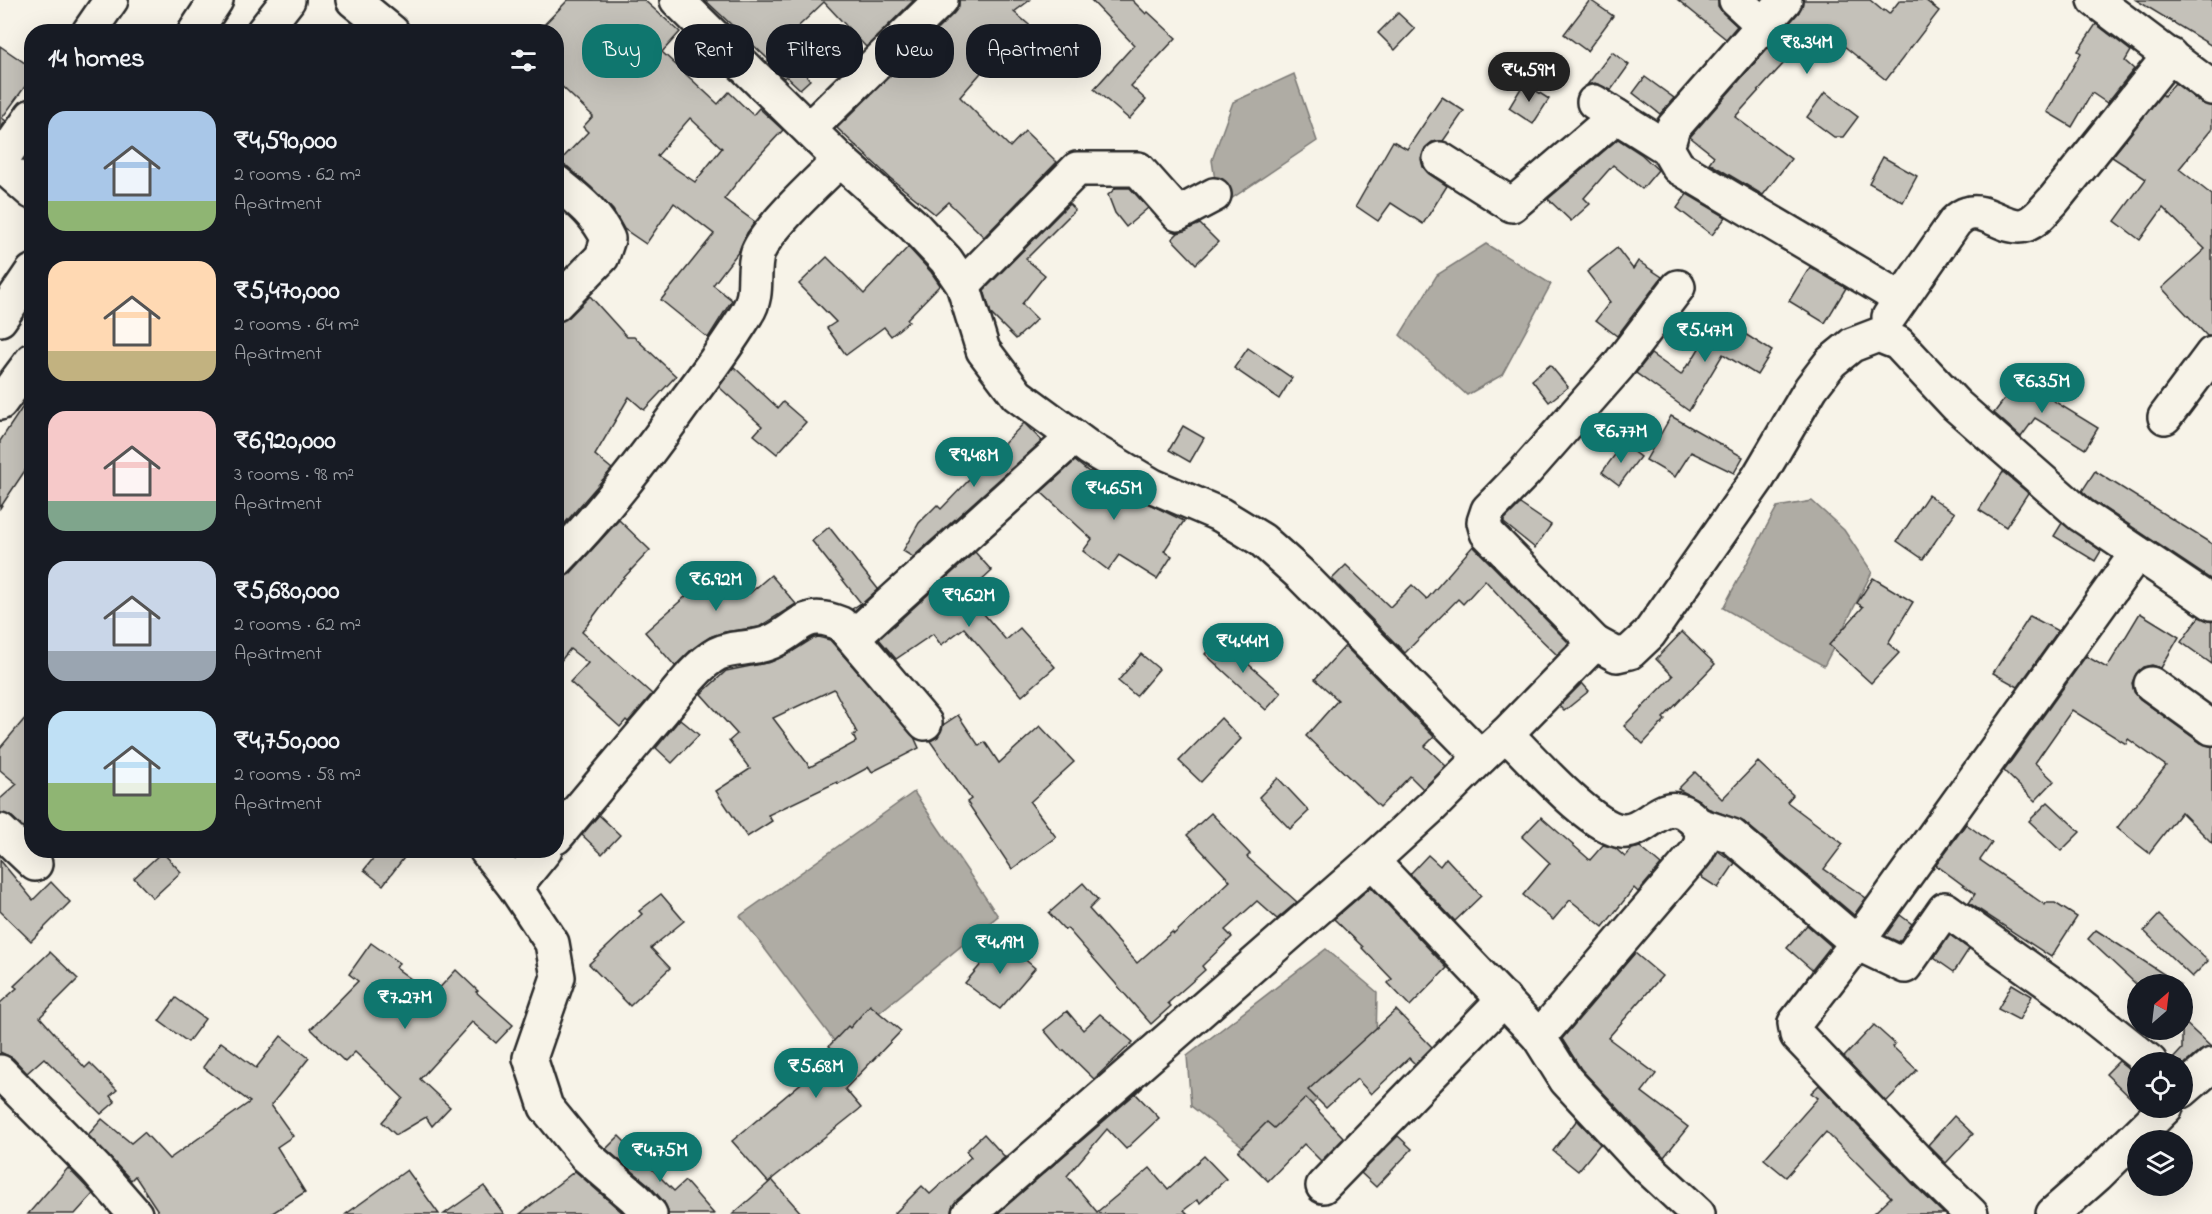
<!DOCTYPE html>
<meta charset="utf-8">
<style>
:root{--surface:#171b24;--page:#242831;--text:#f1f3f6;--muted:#9ea1a6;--accent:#0f766e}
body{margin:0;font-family:"Indie Flower",sans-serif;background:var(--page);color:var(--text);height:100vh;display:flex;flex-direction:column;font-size:22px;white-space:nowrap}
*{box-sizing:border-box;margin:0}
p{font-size:20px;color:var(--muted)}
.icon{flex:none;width:33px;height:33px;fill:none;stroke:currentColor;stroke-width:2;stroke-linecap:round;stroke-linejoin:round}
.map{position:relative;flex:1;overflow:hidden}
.panel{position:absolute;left:24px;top:24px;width:540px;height:834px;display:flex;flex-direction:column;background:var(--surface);border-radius:24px;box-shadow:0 6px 24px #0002}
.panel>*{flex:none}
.hud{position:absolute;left:582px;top:24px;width:570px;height:54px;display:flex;gap:12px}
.needle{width:39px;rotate:28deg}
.tools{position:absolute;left:2127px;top:974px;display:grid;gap:12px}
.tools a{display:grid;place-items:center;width:66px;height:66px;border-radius:50%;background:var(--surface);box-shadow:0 6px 24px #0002;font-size:30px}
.price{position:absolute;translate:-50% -51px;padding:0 14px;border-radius:21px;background:var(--accent);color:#fff;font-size:20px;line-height:39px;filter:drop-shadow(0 2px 3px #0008)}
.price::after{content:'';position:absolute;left:50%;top:36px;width:18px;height:14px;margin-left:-9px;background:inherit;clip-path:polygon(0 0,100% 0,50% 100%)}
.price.selected{background:#222;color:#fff}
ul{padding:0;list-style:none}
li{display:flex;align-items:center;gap:18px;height:150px;padding:0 24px}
li span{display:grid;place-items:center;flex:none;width:168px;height:120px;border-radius:18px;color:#555}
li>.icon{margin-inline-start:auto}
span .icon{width:72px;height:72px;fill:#fffc;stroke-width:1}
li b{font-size:26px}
h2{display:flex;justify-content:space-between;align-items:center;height:72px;padding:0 24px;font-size:26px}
.tag{padding:0 21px;border-radius:24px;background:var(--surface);box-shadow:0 6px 24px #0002;font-size:21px;line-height:54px}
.tag.selected{background:var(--accent);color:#fff}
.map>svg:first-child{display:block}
.water{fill:#afaca4;stroke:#7a7874;stroke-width:1.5}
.building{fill:#c4c1b9;stroke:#2b2b2b;stroke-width:1.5;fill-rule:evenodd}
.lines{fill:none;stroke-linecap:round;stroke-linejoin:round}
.minor-casing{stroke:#2b2b2b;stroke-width:38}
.major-casing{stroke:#2b2b2b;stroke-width:38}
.minor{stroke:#f7f3e8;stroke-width:33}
.major{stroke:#f7f3e8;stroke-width:33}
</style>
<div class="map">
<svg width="2212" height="1214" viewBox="0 0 2212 1214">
<rect width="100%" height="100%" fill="#f7f3e8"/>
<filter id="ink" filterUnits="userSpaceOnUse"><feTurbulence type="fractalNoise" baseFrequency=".0167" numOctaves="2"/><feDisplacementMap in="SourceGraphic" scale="12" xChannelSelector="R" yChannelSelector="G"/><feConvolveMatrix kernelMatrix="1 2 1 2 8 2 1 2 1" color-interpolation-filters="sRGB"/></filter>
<g filter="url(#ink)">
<g class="water">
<path d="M1294,74l23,67 -98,66 -7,-47 21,-58z"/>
<path d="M1486,244l65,40 -49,91 -35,20 -67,-60 37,-60z"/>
<path d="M1812,501l32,29 28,42 -48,94 -101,-58 54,-101z"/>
<path d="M914,792l84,124 -160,130 -98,-130z"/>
<path d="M1326,949l51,43 -1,52 -100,94 -30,11 -55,-43 -4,-50z"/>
</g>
<g class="building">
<path d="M568,0h76l36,32 -18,20 56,52 11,-12 24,23 6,-7 24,22 -30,32 -29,37 31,23 -8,11 -8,18 -26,34 19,15 -24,38 -47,-38 53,-66 -40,-31 -28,41 -22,-15 -11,-19 -22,-23 -23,-20 -10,-4 30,-31 -5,-5 10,-11 -37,-35v-49h-19zM690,118l32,30 -27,34 -38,-26z"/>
<path d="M705,0h209l-48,47 -42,-45 -43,41 29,37 -10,9 -14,-13 -2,2 -18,-16 3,-2z"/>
<path d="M959,0h71l-16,12 27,23 -19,23 -16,-14 -46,53 50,50 15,-16 32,31 -73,75 -36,-35 -13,12 -45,-36 -53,-50 117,-115 5,-7z"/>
<path d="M1091,0h41l14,14 2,-2 28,26 -45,48 15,14 -17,19 -35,-30 40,-44z"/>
<path d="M1590,0l23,16 -26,35 -23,-17z"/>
<path d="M1678,0h40v6l5,7 14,13 -11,13z"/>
<path d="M1803,0h67l13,11 1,-1 5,4 11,-14h25l14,11 -53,69 -58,-47 -22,28 -12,-9 -59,65 56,42 -28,36 -54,-32 5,-7 -24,-19 109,-125z"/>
<path d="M2136,0h76v46z"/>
<path d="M1398,13l17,16 -20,21 -17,-17z"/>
<path d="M2096,24l35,27 -6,10 9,8 -27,34 -15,-10 -20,34 -25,-15 34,-59 -3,-2z"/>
<path d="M0,46l32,22v9l-30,41 4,3 -6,8z"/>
<path d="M1612,52l17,13 -18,25 -16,-7 -8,2z"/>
<path d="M1645,77l29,21 -14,16 -27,-21z"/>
<path d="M1524,83l25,16 -16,25 -24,-16z"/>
<path d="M2175,83l26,20 11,3v23l-33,40 33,26v141h-5l-45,-48 43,-39 -42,-41 -23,32 -25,-19 31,-42 -34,-22 50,-63 2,2z"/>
<path d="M1825,92l33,25 -15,20h-9l-27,-20z"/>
<path d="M1442,97l22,14 -21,30 -11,1 -7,6 -4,11 2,8 6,7 18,12 -24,38 -32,-21 -13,18 -22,-15 37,-65 14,8z"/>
<path d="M1618,139l23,15 17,16 -16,19 -29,-24 -29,33 6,6 -19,17 -23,-22z"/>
<path d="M1883,157l34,19 -14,26 -34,-19z"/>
<path d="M1116,188h14l18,20 -22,19 -11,-14 -7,-18z"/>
<path d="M1687,194l39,23 -14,18 -35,-27z"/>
<path d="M1069,204l6,6 -49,49 19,16 -23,29 15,15 -21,20 -25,-25 -7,-24z"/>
<path d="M1200,224l18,18 -22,22 -24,-25 6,-6z"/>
<path d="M908,247l23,25 9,13 -33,34 2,2 -18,15 -7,-9 -38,28 -19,-27 9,-6 -37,-38 28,-27 37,37z"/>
<path d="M1617,248l16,21 5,-8 24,16 -45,59 -21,-16 14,-18 -23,-30z"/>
<path d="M1810,267l36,21 -21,35 -36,-22z"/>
<path d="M590,296l37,41h7l42,39 -32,34 -15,-13 -34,58 17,14 -53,61 -3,-2v-206l13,-5z"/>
<path d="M1718,317l54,34 -15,24 -34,-21 -34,57 -53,-38 15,-19 30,21 7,-11 1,1z"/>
<path d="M1248,348l44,30 -13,21 -45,-31z"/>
<path d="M1550,365l18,22 -19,15 -17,-22z"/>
<path d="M734,367l44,41 5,-6 23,20 -29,32 -23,-19 8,-9 -43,-39z"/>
<path d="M2022,376l35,27 41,25 -13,21 -50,-31 -14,19 -27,-24z"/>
<path d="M32,393v67l-32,48v-67z"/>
<path d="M1671,416l72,41 -9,16 -43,-21 -16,25 -29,-17z"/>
<path d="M1024,423l18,18 -129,116 -10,-6 16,-28 18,-18 4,4z"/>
<path d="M1183,426l21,12 -14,24 -21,-12z"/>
<path d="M1623,444l17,13 -21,28 -17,-13z"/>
<path d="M1075,461l14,11 2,-1 3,2 28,27 5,-7 57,28 -20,30 8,5 -15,23 -38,-24 -11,15 -25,-19 9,-12 -51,-47z"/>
<path d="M2095,471l117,73v36l-120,-80 -10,-9z"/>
<path d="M2003,472l25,21 -22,34 -27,-17z"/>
<path d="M1928,495l27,18 -32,46 -26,-18z"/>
<path d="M1520,504l31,21 -16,23 -31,-25v-3z"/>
<path d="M619,520l31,30 -33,35 -35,47 70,62 -24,28 -2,-2 -6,7 -50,-45 18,-19 -18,-14 -14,18v-86l14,-7z"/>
<path d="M2062,523l39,28 -6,10 -41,-25z"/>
<path d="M829,527l49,62 -24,22 -2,-2 9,-6 -49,-62z"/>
<path d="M1473,546l96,97 -12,12 -35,-34 -37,-41 -22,24 -5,-5 -53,54 -73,-74 14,-14 44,42 22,-22 15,14z"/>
<path d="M975,552l17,19 -25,23 39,46 14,-12 35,39 -33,29 -58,-68 -23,17 -8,-11 -37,25 -17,-20z"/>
<path d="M714,561l36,32 21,-18 25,29 -37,23 -34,5 -15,5 -19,13 -16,16 -30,-34 49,-43 -3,-3z"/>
<path d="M1873,578l40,24 -25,41 11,10 -28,30 -42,-38 34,-38 -6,-4z"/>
<path d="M2140,613l39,24 -18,31 -9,-3 -9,2 -7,7 -4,9 2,9 6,7 61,44 11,3v97l-31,-31 -32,41 -32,-25 49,-62 -38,-27 -2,5 -54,-34 -37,53 19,18 -19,20 -31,-30 82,-115 21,12z"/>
<path d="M2030,616l28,15 -40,56 -25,-14z"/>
<path d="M2199,617l13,5v42l-31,-22z"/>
<path d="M1682,632l33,32 -52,54 2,2 -22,24 -19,-18 49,-50 -17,-17z"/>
<path d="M818,637l12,3 84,97 5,11 -47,24 -3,-5 -31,17 -1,-2 -69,33 4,6 -25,16 -31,-46 34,-22 -21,-28 8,-7 -36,-40 25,-23 45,-9 19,-9 22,-14zM834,689l23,44 -4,2 3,7 -46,25 -37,-49z"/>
<path d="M1219,638l62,55 -15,17 -61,-56z"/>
<path d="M1345,646l89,91 -9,9 21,20 -23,23 -13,-13 -30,31 -74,-71 32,-36 -23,-21z"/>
<path d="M1141,654l18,15 -23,27 -18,-15z"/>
<path d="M1582,683l7,8 -25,20 -5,-5z"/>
<path d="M32,710v110l-9,7 -11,-10 -12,-4v-14l17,-15 -17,-14v-22z"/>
<path d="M958,715l21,31 6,-4 14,21 41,-37 34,36 -44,40 26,35 -44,32 -45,-67 4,-3 -41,-58 8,-4 5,-12z"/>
<path d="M1221,718l20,21 -40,43 -22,-21z"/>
<path d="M680,719l19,16 -27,28 -16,-15z"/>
<path d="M1758,762l35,33 -6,7 56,42 -19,25 42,29 -12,17 -110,-93 -37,-14 -8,-8 -21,-11 17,-17 27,27z"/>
<path d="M1278,778l31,33 -19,18 -31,-32z"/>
<path d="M2048,802l32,30 -19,19 -32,-30z"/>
<path d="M1211,813l39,41 -3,3 50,45 -20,17 -20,-18 -32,29 7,7 -30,29 3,4 -37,33 3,3 -20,18 -84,-96 -2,2 -16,-17 34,-30 15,17 -9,9 48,54 35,-31 2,2 56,-53 -43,-46z"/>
<path d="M599,815l21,20 -18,19 -20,-19z"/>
<path d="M1541,817l49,43 13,-15 12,3 10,9 7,-8 8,-2 21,18 -23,27 -4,-4 -31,39 -33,-27 -17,20 -30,-25 27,-32 -28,-26z"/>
<path d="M1966,824l26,19 -12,17 65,45 1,-2h9l22,14 -26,40 -82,-54 6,-9 -39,-29z"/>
<path d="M380,850h30l-27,35 -19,-15z"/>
<path d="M1718,851l17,12 -17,25 -17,-11 11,-15z"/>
<path d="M162,852l19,20 -28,26 -19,-20z"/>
<path d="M1428,855l12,11 6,-8 35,38 -26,25 -45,-47z"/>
<path d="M0,860l33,40 18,-18 19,20 -39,39 -31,-30z"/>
<path d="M1371,887l76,81 -37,38 -22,-23 4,-4 -30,-31 1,-1 -29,-28z"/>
<path d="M661,894l23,27 -33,27 19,20 -40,38 -41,-42 53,-50 -3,-3z"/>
<path d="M1900,915l12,9 -13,18 -14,-6z"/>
<path d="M2159,915l49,46 -16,16 -48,-46z"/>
<path d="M1807,925l24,21 -19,24 -25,-22z"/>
<path d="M2096,930l83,54h-43l-48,-45z"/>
<path d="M1950,935l19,14 -15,23 -20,-14z"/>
<path d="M1002,940l33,28 -35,41 -35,-26z"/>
<path d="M371,943l28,20 -3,5 37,27 23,-25 22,21 -2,1 37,33 -17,18 -24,-21 -52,57 30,28 -18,19 -6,-9 -30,18 -14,-13 21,-24 -48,-46 -10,10 -34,-33 47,-48 -9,-7z"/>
<path d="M50,952l28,27 -38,38 45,51 5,-5 27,27 -7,6 5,6 -14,12 -57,-56 -17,15 -14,-15 -13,-6v-49l17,-15 -3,-2z"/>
<path d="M1635,953l27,23 -54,62 48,36 -14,18 46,35 -24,30 -83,-88 -19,-30z"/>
<path d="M2012,984l20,12 -13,24 -21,-11z"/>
<path d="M176,998l29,21 -17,23 -29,-21z"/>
<path d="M870,1005l31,26 -56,58 16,19 -93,74 -36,-41 105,-88 -8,-7 19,-20 2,2z"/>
<path d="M1396,1010l36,37 -17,17 -6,-6 -38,36 -14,-15 -31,29 -18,-18z"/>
<path d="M1067,1011l16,19 17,-16 33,28 -39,37 -30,-29 -2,1 -18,-21z"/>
<path d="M2182,1020l29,27 -11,4 -18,15v-4h-12l12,-13z"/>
<path d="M1874,1025l21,19 -2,3 24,23 -31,32 -42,-45z"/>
<path d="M281,1036l28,22 -38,47 22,31 -16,11 28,45 -34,22h-111l-25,-38 -4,4 -43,-45 14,-16 29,24 13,-11 25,27 81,-57 -47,-35 18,-25 35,26z"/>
<path d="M2119,1061l19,15v29l-32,-31z"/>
<path d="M1819,1085l93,98 32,31h-71l18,-17 -65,-65 -40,45 -22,-18 54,-61 -7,-5z"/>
<path d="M1143,1087l-7,7 23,24 -33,31 -19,-20 -40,47 30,36 53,-44 18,21 36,-33 22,23 -26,24 -3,-3 -13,10 4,4h-191z"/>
<path d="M1306,1098l38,40 -23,23 -17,-17 -36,37 -30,-30 29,-29 7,6z"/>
<path d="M1954,1116l19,18 -27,29 -18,-18z"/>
<path d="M1577,1120l23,24 -22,27 -25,-20z"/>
<path d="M984,1134l21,23 -48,43 -5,7 -1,7h-57l28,-28 8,8 41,-37 -5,-6z"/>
<path d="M619,1136l55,55 11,-10 29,33h-46l-4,-12 -16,-18 -42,-35z"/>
<path d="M1398,1136l14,13 -36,38 -15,-14z"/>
<path d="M68,1168l25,26 -18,20h-47z"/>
<path d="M407,1170l32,44h-93z"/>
<path d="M575,1171l49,43h-104z"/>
<path d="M772,1180l30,34h-69z"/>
<path d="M484,1186l20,28h-60z"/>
</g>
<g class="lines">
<g class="minor-casing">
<g id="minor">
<path d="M353,0l39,32"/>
<path d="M677,0l163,160 73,65 33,35 17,25 20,65 34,45 72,53 64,38 68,29 41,25 38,34 181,183 -50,50 -59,54 167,176 27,43 76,82 56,52"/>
<path d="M1736,0l27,25"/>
<path d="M1785,0l-112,128 -6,20 11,19 223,132"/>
<path d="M2095,0l117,88"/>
<path d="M89,32l22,-32"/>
<path d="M1594,102l73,46"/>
<path d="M809,129l132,-129"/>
<path d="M1440,159l72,46 104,-89"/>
<path d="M0,162l32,-46"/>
<path d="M0,164l32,28"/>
<path d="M556,182c21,17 41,32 52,57l-6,18 -46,47"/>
<path d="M963,285l114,-116h61l40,45 36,-19"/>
<path d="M1889,317l66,-95c3,-3 8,-7 12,-8 19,-7 39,17 58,11 12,-4 20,-16 28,-24l117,-146"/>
<path d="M2165,417l47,-63"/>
<path d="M556,561c48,-49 89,-103 129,-159 22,-29 43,-58 62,-89 13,-20 4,-41 11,-61 10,-25 61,-71 82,-92"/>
<path d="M853,637l221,-200"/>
<path d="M1595,643l22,12 13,-3 19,-18 109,-156 53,-90 20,-26 21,-17 26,-10 20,8 58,62 125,110 131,88"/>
<path d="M2151,684l61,44"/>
<path d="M1506,734c25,24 85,94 116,97 29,3 45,-49 80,-1l-1,14 -5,9 -157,184"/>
<path d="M1481,757l25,-23 89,-91 -108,-110 -3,-11 4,-12 36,-37 94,-107 60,-79"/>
<path d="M1699,825l33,11 125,107 48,23 40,-57 121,86 84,67"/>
<path d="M0,831l35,33"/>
<path d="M556,837c36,-43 71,-85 107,-127 14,-17 35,-46 54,-56 15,-8 37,-4 54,-12 30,-14 33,-34 70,-18l84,99"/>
<path d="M486,850l29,37 37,56 6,34 -28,81 16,49 40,49 48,41 16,17"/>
<path d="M515,887l30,-37"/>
<path d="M0,1072l95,96 40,46"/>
<path d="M2182,1091l30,-26"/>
<path d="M1323,1186l181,-187"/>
<path d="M969,1214l403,-353"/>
<path d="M1971,1214l-45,-44 -129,-135 -2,-12 62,-80 280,-390"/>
<path d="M2053,1214l44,-39 69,-68"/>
</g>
</g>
<g class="major-casing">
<g id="major">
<path d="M195,32l21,-32"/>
<path d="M263,32l25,-32"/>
<path d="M0,319l32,-47"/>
<path d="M0,403l32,-43"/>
</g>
</g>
<use href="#minor" class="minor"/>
<use href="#major" class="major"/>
</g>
</g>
</svg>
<div class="tools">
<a><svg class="needle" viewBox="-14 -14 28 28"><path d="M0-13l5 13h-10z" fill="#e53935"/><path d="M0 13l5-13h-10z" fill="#9ea1a6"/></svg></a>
<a><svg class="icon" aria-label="locate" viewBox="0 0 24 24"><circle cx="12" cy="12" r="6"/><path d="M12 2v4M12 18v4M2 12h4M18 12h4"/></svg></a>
<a><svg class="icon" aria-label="layers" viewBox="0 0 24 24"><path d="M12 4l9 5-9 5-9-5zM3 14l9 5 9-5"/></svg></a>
</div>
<b class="price" style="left:1807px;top:75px">₹8.34M</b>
<b class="price selected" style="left:1529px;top:103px">₹4.59M</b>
<b class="price" style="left:1705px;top:363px">₹5.47M</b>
<b class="price" style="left:2042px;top:414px">₹6.35M</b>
<b class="price" style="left:1621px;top:464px">₹6.77M</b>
<b class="price" style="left:974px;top:488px">₹9.48M</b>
<b class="price" style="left:1114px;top:521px">₹4.65M</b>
<b class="price" style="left:716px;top:612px">₹6.92M</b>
<b class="price" style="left:969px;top:628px">₹9.62M</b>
<b class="price" style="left:1243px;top:674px">₹4.44M</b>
<b class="price" style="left:1000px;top:975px">₹4.19M</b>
<b class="price" style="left:405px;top:1030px">₹7.27M</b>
<b class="price" style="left:816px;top:1099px">₹5.68M</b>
<b class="price" style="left:660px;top:1183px">₹4.75M</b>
<div class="hud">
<a class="tag selected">Buy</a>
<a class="tag">Rent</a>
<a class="tag">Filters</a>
<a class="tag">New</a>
<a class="tag">Apartment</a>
</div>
<section class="panel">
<h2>14 homes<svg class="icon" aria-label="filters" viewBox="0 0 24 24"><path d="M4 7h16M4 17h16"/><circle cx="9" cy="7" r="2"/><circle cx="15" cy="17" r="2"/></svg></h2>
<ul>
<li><span style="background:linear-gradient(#a9c7e8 75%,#8fb573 0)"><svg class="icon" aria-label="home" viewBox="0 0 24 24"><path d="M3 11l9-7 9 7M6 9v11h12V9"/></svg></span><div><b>₹4,590,000</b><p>2 rooms · 62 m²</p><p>Apartment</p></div></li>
<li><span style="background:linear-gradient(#ffd9b3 75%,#c2b280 0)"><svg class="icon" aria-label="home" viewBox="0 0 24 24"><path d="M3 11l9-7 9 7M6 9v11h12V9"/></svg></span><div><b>₹5,470,000</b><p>2 rooms · 64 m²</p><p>Apartment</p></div></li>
<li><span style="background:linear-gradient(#f6c9c9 75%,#7fa58c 0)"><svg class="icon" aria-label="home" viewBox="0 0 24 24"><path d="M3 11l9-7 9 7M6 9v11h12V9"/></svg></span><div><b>₹6,920,000</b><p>3 rooms · 98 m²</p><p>Apartment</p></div></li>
<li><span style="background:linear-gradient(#c9d6e8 75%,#9aa5b1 0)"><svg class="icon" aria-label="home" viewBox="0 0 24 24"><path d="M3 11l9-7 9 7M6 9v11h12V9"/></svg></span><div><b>₹5,680,000</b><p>2 rooms · 62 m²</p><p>Apartment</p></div></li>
<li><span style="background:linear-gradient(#bfe0f5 60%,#8fb573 0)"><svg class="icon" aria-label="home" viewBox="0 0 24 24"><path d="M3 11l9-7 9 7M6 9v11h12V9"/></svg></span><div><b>₹4,750,000</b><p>2 rooms · 58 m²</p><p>Apartment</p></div></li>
</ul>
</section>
</div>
